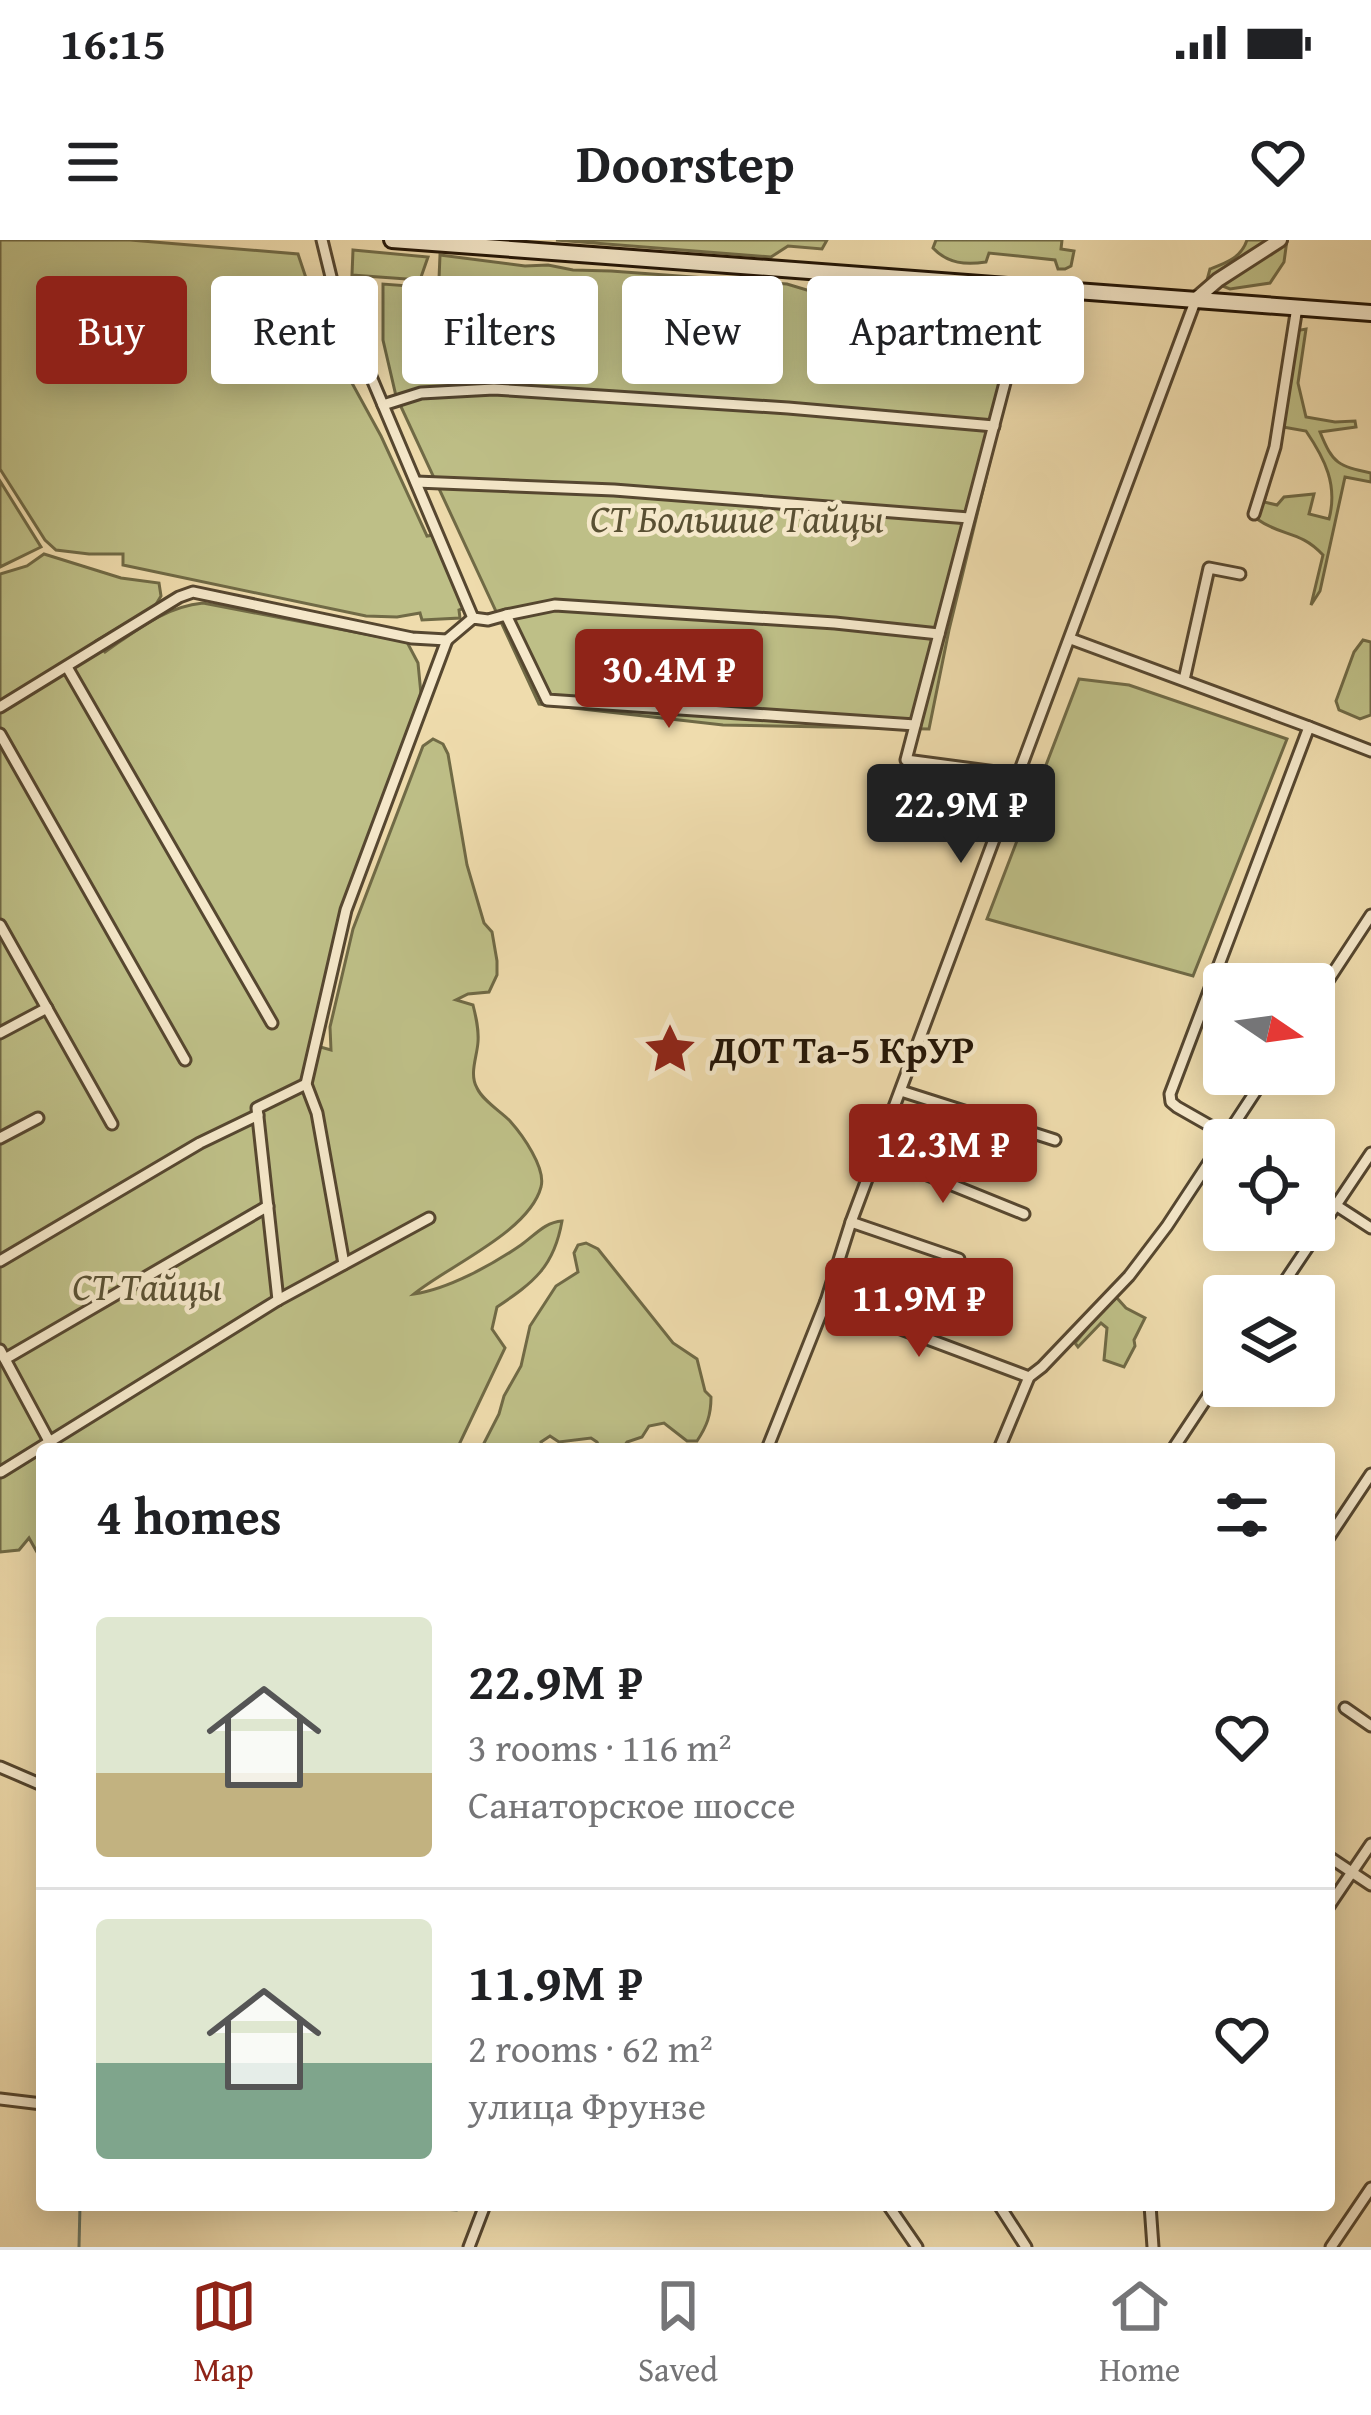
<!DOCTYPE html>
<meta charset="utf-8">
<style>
:root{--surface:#fff;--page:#f2f2f2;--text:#202124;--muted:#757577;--line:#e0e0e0;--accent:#8f2418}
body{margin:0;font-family:"Gentium Book Plus",serif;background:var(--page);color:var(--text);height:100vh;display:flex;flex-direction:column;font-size:45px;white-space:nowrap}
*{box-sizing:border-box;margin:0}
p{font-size:39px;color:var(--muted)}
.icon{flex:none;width:66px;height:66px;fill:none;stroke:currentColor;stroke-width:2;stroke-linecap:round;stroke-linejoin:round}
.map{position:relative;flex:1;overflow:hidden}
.drawer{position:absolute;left:36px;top:1203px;width:1299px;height:768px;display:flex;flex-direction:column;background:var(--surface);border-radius:12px;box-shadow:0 6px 30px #0003}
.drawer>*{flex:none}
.banner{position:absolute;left:36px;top:36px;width:1299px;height:108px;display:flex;gap:24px}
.needle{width:78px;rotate:103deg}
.tools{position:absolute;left:1203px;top:723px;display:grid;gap:24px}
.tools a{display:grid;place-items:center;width:132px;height:132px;border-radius:12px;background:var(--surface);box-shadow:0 6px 30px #0003;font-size:60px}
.price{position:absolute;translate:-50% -102px;padding:0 27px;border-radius:12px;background:var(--accent);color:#fff;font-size:39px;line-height:78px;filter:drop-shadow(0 3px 6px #0008)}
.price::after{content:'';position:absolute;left:50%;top:72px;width:36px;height:27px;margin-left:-18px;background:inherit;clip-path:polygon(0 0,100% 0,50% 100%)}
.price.current{background:#222;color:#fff}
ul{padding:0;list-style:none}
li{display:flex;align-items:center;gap:36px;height:300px;padding:0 60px}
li+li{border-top:3px solid var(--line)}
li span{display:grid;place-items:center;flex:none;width:336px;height:240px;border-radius:12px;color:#555}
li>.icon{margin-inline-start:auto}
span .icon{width:144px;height:144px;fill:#fffc;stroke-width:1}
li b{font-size:51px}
h2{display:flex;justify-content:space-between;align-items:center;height:144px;padding:0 60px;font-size:51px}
.chip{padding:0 42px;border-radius:12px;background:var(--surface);box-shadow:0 6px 30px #0003;font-size:42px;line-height:108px}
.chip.current{background:var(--accent);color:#fff}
.status{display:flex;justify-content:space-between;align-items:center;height:84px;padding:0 60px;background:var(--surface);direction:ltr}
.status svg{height:33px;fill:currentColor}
header{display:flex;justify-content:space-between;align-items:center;height:156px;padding:0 60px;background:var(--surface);font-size:54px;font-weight:700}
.tabs{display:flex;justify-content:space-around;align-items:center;height:168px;border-top:3px solid var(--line);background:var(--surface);font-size:33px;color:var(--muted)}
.tabs a{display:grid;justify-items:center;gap:6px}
.tabs .current{color:var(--accent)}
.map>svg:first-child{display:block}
.green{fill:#bebf87;stroke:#706a46;stroke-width:3;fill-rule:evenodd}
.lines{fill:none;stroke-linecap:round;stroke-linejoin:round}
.stream{stroke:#6a7968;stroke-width:3}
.minor-casing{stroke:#564730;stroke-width:15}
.tertiary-casing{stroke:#564730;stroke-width:18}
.secondary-casing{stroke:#231506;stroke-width:20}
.minor{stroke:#f5e8ca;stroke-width:9}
.tertiary{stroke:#f5e8ca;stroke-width:12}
.secondary{stroke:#f5e8ca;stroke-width:14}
.labels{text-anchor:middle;stroke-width:9;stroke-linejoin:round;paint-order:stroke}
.park-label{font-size:39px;font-style:italic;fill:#595033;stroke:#f5e8ca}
.poi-label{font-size:39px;font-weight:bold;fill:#231506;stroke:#f5e8ca;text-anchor:start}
</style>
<div class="status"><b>16:15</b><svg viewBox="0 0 49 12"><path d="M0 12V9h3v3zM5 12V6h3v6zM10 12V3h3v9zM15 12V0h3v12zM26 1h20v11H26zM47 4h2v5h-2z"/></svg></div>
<header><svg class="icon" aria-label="menu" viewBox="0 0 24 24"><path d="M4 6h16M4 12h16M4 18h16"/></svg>Doorstep<svg class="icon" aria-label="heart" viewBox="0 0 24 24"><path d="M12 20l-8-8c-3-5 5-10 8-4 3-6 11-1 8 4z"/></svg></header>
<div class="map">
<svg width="1371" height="2007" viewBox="0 0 1371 2007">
<rect width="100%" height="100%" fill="#efdcad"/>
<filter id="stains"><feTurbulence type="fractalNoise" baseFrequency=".00167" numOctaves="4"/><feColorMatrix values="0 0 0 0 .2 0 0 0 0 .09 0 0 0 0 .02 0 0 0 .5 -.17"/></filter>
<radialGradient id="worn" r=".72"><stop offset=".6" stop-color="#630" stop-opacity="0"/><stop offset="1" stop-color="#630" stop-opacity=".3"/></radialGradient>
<g class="green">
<path d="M0,0h130l168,14 26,78 57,104 46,100 7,-1 33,72 -8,3 1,8 -38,2 -2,-7 -23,4 -31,-1 -243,-51v-11h-34l-33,-4 -11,-10 -45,-71z"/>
<path d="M556,0h271l-5,9 -34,-3 -17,11z"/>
<path d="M936,0h126l-1,9 13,2 -3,15 -6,3h-7l-3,-9 -66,-7 -3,9c-20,3 -38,2 -53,-14z"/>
<path d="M1247,0h40l-3,22 -14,21 -40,6 -23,-9 3,-11c16,-6 31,-11 37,-29z"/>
<path d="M353,10l75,7 -8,23 -68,-5z"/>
<path d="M440,15l85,11 23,-1 25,5 38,1 176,13 33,10 27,-5 27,3h54l37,11 62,6 -78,321 -20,99 -206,-4 -184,-21 -143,-308 -13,-56v-56l93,7 -37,-12z"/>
<path d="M1306,89l-8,54 8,34 29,5 20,-1 1,6 -36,5c13,32 18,34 51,41v9l-26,-5 -25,114 -9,14 12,-50c-23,-25 -41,-18 -66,-36l-1,-25 13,-34 20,-128zM1283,187l23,4c19,28 32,54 23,88l-20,-5 5,-20 -30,3 -7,8 -13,-3z"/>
<path d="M0,241l41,66 -41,20z"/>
<path d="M44,314l77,24 38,5 2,13 -6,10 -59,35 9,11c32,-22 59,-45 98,-49l204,39 11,21 3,31 -78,217 -30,134 18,5 -1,-23 23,-98 70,-183 10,-7 10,5 5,10 19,111 17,58 8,9 5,29v14l-8,17 -21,2 -12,6 17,5c3,12 6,24 5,37 -1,15 -9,32 -1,46 6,13 23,23 33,33 8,9 16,20 22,31 5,9 12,24 9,35 -12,45 -93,79 -127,107 34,-5 78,-29 107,-49 13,-9 24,-23 41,-24 -8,46 -28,61 -65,86l-5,22 13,19 -48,101h-415v112l-13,-23 -10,12 -19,2v-978l27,-8z"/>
<path d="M1363,400l8,2v73l-11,4 -21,-9 -3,-9 18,-49z"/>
<path d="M1079,439l50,6 158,54 -94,237 -206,-57z"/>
<path d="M586,1003l12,6 75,94 24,16 8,32 6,6c0,18 -4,29 -14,44h-10l-23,-18 -15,3 -7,11 -15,5 -5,7h-22l-3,-7 -6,-4 -32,4 -9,-6 -9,6 2,7h-62l18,-35 5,-18 17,-30 9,-40 26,-40 22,-14 -4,-19 4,-8z"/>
<path d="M1117,1058l9,10 19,10 -11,22 1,6 -11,21 -20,-7 3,-32 -6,-5 -23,24 -3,-4 34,-41z"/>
</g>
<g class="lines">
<g class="stream">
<path d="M387,1965l70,5"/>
<path d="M79,2007l1,-42"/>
</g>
<g class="minor-casing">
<g id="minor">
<path d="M322,0l12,49 139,329"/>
<path d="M383,165l38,-12 73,-4 294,19 206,18"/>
<path d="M416,242l198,8 355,28"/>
<path d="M1254,274l21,-67 22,-140"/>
<path d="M506,375l49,-10 280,18 104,11"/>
<path d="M1071,399l238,88"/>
<path d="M67,427l205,356"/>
<path d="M1184,440l25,-112 31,6"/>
<path d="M0,467l179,-110 14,-5 219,46 35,2 26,-22 15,2 18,-5 41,85 368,25"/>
<path d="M0,494l185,326"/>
<path d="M1019,535l-113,-15 112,-427 9,-48"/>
<path d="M0,685l112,199"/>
<path d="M1314,762l57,-87"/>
<path d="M0,793l47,-25"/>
<path d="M901,851l154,49"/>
<path d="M0,898l38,-20"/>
<path d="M1235,900l-58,-33 -6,-5 -1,-8 139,-367 62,24"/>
<path d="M878,915l146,59"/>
<path d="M1314,951l57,37"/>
<path d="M851,982l108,37"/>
<path d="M0,1021l200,-118 58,-28"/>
<path d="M344,1024l-27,-151 -11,-29 40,-174 101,-270"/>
<path d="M1275,1056l96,-143"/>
<path d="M278,1060l-21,-192 49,-24"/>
<path d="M826,1061l203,76"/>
<path d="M0,1110l49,91"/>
<path d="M5,1119l263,-153"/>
<path d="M767,1209l59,-148 25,-79 345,-923"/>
<path d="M999,1209l30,-72 13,-10 87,-91 38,-50 100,-152"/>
<path d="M1173,1209l51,-77"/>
<path d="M1,1232l277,-172 151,-82"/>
<path d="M1329,1297l42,-63"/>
<path d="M1345,1468l26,18"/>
<path d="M0,1527l42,18"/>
<path d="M1329,1617l42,28"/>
<path d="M1329,1666l42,-62"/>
<path d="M0,1859l42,5"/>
<path d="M888,1965l29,42"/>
<path d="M999,1965l27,42"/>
<path d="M1150,1965l3,42"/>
<path d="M469,2007l16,-42"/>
<path d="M1331,2007l40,-59"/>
</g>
</g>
<g class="tertiary-casing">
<path id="tertiary" d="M1196,59l22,-19 62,-40"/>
</g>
<g class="secondary-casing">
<path id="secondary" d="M392,0l979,73"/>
</g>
<use href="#minor" class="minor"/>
<use href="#tertiary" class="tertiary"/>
<use href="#secondary" class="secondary"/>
</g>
<defs>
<g id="sight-bare" transform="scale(4.14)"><path d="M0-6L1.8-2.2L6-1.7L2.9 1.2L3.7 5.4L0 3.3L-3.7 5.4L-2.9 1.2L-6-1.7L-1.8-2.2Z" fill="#8f2418" stroke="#f5e8ca" stroke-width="2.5" paint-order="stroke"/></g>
</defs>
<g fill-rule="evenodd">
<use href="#sight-bare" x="670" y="809"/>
</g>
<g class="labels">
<g class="park-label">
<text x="737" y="292">СТ Большие Тайцы</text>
<text x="147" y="1060">СТ Тайцы</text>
</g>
<g class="poi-label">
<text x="710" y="823">ДОТ Та-5 КрУР</text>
</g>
</g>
<rect width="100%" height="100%" filter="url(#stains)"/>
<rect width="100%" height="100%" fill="url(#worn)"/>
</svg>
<div class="tools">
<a><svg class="needle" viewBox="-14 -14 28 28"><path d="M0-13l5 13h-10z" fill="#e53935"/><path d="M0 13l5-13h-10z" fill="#757577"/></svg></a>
<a><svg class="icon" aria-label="locate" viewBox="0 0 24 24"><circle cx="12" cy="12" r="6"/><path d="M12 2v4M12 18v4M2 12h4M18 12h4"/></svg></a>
<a><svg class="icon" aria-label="layers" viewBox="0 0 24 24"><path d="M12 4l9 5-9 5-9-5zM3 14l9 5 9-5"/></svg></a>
</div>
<b class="price" style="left:669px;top:491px">30.4M ₽</b>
<b class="price current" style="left:961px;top:626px">22.9M ₽</b>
<b class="price" style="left:943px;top:966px">12.3M ₽</b>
<b class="price" style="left:919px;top:1120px">11.9M ₽</b>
<div class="banner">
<a class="chip current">Buy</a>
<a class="chip">Rent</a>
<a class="chip">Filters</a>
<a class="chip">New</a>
<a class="chip">Apartment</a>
</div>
<section class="drawer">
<h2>4 homes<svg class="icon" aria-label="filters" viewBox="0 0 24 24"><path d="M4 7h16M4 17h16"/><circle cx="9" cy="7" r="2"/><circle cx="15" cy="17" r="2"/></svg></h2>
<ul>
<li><span style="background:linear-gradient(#dfe7d0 65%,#c2b280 0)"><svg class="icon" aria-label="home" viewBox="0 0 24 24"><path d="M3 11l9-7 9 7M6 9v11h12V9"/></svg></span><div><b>22.9M ₽</b><p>3 rooms · 116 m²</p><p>Санаторское шоссе</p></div><svg class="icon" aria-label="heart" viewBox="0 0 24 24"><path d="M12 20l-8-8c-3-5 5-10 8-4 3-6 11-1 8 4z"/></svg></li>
<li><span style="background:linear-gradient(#dfe7d0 60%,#7fa58c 0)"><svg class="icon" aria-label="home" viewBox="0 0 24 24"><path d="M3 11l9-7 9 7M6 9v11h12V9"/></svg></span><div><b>11.9M ₽</b><p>2 rooms · 62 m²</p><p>улица Фрунзе</p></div><svg class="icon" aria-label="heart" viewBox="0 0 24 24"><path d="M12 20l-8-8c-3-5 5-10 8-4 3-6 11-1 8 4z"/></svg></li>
</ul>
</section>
</div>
<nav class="tabs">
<a class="current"><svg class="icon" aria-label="map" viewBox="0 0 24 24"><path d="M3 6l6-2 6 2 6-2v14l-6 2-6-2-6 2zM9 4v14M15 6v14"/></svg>Map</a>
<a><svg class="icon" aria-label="saved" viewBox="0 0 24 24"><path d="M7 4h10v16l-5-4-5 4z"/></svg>Saved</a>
<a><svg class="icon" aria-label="home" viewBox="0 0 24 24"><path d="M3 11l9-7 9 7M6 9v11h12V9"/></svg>Home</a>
</nav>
